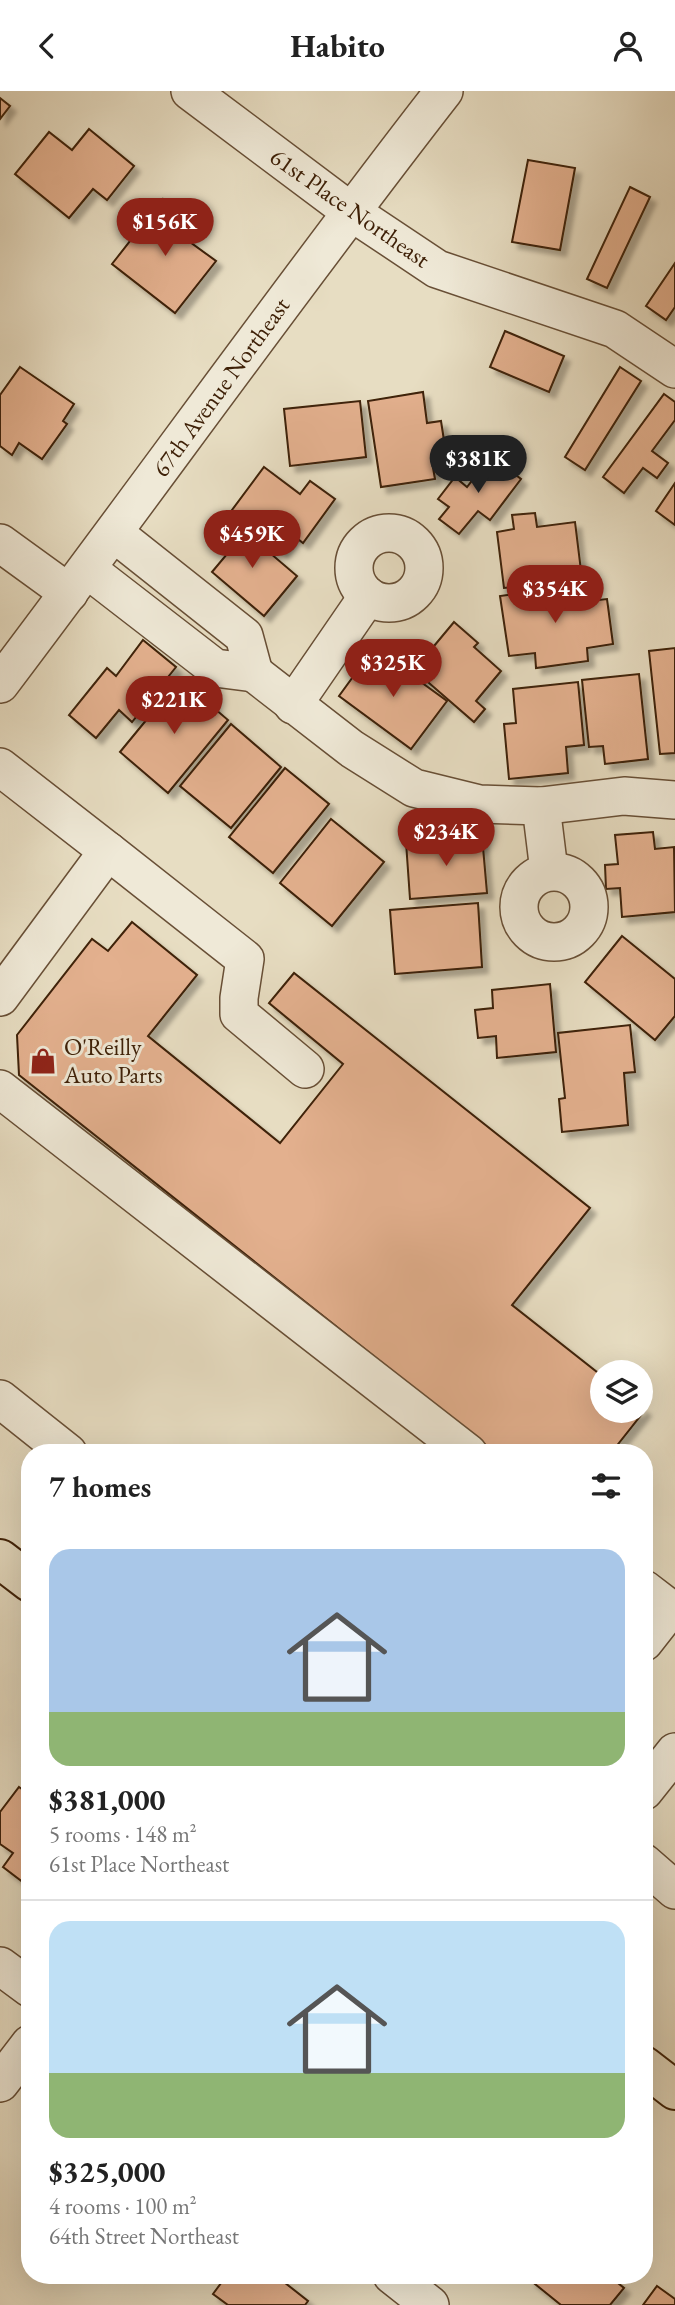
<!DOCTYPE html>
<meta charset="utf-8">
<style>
:root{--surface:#fff;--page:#f6f6f6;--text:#222;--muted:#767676;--line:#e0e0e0;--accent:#8f2418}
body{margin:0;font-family:"EB Garamond",serif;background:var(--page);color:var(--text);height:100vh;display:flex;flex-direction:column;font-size:26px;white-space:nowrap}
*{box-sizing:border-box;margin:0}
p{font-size:23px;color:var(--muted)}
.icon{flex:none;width:38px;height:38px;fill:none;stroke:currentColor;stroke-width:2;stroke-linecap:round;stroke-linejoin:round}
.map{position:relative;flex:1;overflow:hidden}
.drawer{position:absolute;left:21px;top:1353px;width:632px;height:840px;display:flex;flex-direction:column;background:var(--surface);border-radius:28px;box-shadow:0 7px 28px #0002}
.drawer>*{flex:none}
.controls{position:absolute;left:590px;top:1269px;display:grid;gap:14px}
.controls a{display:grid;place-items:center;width:63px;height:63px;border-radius:50%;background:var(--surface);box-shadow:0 7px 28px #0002;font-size:35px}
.price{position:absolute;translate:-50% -60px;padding:0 16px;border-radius:24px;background:var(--accent);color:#fff;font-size:23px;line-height:46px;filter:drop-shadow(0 2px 4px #0008)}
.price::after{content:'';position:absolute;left:50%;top:42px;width:21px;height:16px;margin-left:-10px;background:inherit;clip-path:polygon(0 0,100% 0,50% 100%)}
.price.on{background:#222;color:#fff}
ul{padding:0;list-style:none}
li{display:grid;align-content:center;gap:14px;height:371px;padding:0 28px}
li+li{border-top:2px solid var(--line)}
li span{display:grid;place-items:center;height:217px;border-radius:21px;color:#555}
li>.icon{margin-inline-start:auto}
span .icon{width:126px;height:126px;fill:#fffc;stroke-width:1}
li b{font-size:30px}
h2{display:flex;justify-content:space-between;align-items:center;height:84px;padding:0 28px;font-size:30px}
header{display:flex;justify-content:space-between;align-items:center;height:91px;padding:0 28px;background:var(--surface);font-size:32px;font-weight:700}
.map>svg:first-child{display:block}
.building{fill:#e3b08e;stroke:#3e2007;stroke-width:2;filter:url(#shadow)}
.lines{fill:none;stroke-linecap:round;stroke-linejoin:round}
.minor-casing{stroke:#684f36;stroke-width:40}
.major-casing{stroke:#3e2007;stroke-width:42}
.minor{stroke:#efe9d7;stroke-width:37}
.major{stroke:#e7ddc2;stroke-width:38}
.labels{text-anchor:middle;stroke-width:6;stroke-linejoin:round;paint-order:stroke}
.street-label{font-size:24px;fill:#3e2007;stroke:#efe9d7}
.poi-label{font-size:24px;fill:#3e2007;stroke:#efe9d7;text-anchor:start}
</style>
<header><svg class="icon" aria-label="back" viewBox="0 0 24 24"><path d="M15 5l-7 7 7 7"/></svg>Habito<svg class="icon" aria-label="person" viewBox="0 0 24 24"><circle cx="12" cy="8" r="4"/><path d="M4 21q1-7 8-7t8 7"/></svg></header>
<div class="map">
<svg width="675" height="2214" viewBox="0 0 675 2214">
<defs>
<filter id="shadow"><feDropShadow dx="6" dy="6" stdDeviation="2" flood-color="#0004"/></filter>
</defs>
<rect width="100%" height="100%" fill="#e7ddc2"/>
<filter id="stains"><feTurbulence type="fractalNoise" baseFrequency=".00286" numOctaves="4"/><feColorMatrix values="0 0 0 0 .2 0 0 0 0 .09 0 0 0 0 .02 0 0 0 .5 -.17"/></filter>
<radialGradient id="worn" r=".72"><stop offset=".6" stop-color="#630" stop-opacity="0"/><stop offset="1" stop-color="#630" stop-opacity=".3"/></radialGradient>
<g class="building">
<path d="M0,7l10,8 -10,13z"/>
<path d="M89,38l45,37 -27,34 -14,-11 -24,29 -54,-44 34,-42 23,18z"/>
<path d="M528,69l47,8 -15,82 -48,-8z"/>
<path d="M630,96l20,10 -43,91 -20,-9z"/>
<path d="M163,108l27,21 -11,14 37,27 -41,52 -63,-49z"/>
<path d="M675,172v44l-9,13 -20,-14z"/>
<path d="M505,240l59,25 -15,36 -59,-25z"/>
<path d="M20,276l54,37 -11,17 4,3 -25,35 -23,-16 -7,12 -12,-9v-51z"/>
<path d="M620,276l21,14 -56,89 -20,-13z"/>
<path d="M423,301l4,31 14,-2 6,39 -15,2 3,17 -54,8 -13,-86z"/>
<path d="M664,303l11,8v18l-23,31 16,12 -11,15 -14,-10 -19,25 -21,-16z"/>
<path d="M360,310l6,56 -76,9 -6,-57z"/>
<path d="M491,365l30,23 -31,41 -12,-9 -19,23 -20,-15 10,-12 -11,-8 17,-22 12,10z"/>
<path d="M264,376l36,27 10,-13 25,18 -32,44 -9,-7 -12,16 -53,-38z"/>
<path d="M675,392v42l-19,-14z"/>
<path d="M535,422l2,14 38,-5 7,57 -78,9 -7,-56 17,-3 -2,-14z"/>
<path d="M229,427l68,58 -33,40 -52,-44 21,-25 -17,-14z"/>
<path d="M579,494l2,17 26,-3 6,45 -26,4 1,13 -52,7 -1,-15 -26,3 -9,-60z"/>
<path d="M454,531l24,21 -4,4 27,24 -25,30 9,8 -11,13 -60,-52z"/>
<path d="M143,549l33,27 -44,55 -13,-12 -23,28 -27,-23 38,-47 9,8z"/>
<path d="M374,557l73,53 -36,48 -72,-53z"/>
<path d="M675,557v105l-15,1 -11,-103z"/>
<path d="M639,583l9,85 -43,5 -2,-18 -14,1 -7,-67z"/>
<path d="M180,588l48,41 -60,73 -48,-41z"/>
<path d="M578,591l6,63 -18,2 2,26 -59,6 -5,-55 12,-1 -3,-34z"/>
<path d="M231,633l50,43 -50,61 -51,-42z"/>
<path d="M285,677l44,36 -56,69 -44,-36z"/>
<path d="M331,728l53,43 -52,64 -52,-43z"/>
<path d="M653,741l2,17 19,-2 1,65 -53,5 -2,-29 -14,1 -1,-24 13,-1 -3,-29z"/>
<path d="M482,745l5,57 -77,6 -4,-57z"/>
<path d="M478,812l4,64 -87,7 -5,-64z"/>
<path d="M132,831l65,53 -49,61 132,107 63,-79 -74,-61 25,-30 296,235 -78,97 90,71v35h38v-4l5,3 -34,43h-115l-477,-378 -2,-40 75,-96 16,12z"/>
<path d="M622,845l53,43v37l-20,24 -70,-58z"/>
<path d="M550,893l6,68 -59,6 -1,-22 -18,2 -3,-28 18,-2 -1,-18z"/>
<path d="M630,934l5,47 -11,1 4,52 -66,7 -3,-33 6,-1 -7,-65z"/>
<path d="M19,1696l11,8 -2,91 -25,-19 10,-14 -13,-9v-32z"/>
<path d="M227,2184h48l33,26 -3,4h-77l-15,-11z"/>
<path d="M535,2184h73l16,13 -14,17h-49l-31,-25z"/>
<path d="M657,2195l18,13v6h-32z"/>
</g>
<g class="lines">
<g class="minor-casing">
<g id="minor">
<path d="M190,0l160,120 87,58 178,60 60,40"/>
<circle cx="389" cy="477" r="35"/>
<path d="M0,452l69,50"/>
<path d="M87,478l128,99 39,5 -10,-37 -130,-103"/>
<path d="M254,582l98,76 62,39 65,16 62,2 83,-10 51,4"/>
<path d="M0,593c149,-197 292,-398 444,-593"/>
<path d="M293,614l75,-109"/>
<path d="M0,676l108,84 -108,146"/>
<path d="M541,715l8,65"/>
<path d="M108,760l137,108 -6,39v16l66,55"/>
<circle cx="554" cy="816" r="35"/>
<path d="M0,998l468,364"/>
<path d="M0,1308l68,54"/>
<path d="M644,1498l26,20 -26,33"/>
<path d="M644,1700l31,-39"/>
<path d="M644,1772l31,27"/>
<path d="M0,1875l30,22"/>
<path d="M0,1992l30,-39"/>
<path d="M392,2184l38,30"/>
</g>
</g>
<g class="major-casing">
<g id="major">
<path d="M0,1468l30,23"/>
<path d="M644,1975l31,24"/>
</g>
</g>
<use href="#minor" class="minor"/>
<use href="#major" class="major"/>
</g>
<defs>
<g id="shop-bare" transform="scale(2.1)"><path d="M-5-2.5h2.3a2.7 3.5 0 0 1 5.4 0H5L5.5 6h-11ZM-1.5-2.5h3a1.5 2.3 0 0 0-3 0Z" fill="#8f2418" stroke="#efe9d7" stroke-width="2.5" paint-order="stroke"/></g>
</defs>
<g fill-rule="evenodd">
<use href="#shop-bare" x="43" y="970"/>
</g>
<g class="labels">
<g class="street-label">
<text transform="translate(350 117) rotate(35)" y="8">61st Place Northeast</text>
<text transform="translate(221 296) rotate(-54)" y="8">67th Avenue Northeast</text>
</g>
<g class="poi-label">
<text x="64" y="964">O'Reilly<tspan x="64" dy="28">Auto Parts</tspan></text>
</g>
</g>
<rect width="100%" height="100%" filter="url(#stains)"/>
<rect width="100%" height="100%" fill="url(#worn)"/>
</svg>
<div class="controls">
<a><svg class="icon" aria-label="layers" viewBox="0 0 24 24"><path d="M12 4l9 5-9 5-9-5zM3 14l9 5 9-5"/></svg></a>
</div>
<b class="price" style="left:165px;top:167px">$156K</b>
<b class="price on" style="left:478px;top:404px">$381K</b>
<b class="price" style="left:252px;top:479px">$459K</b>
<b class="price" style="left:555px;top:534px">$354K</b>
<b class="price" style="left:393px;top:608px">$325K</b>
<b class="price" style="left:174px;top:645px">$221K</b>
<b class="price" style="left:446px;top:777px">$234K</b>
<section class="drawer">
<h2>7 homes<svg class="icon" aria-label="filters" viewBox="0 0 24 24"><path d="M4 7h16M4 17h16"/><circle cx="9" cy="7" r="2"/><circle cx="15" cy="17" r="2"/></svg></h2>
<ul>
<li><span style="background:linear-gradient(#a9c7e8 75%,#8fb573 0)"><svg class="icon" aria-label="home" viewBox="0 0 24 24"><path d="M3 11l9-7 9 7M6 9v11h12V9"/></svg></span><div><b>$381,000</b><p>5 rooms · 148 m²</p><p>61st Place Northeast</p></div></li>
<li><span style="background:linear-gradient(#bfe0f5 70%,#8fb573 0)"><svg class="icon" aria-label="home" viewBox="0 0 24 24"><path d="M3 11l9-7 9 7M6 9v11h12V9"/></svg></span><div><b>$325,000</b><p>4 rooms · 100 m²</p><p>64th Street Northeast</p></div></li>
</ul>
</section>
</div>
